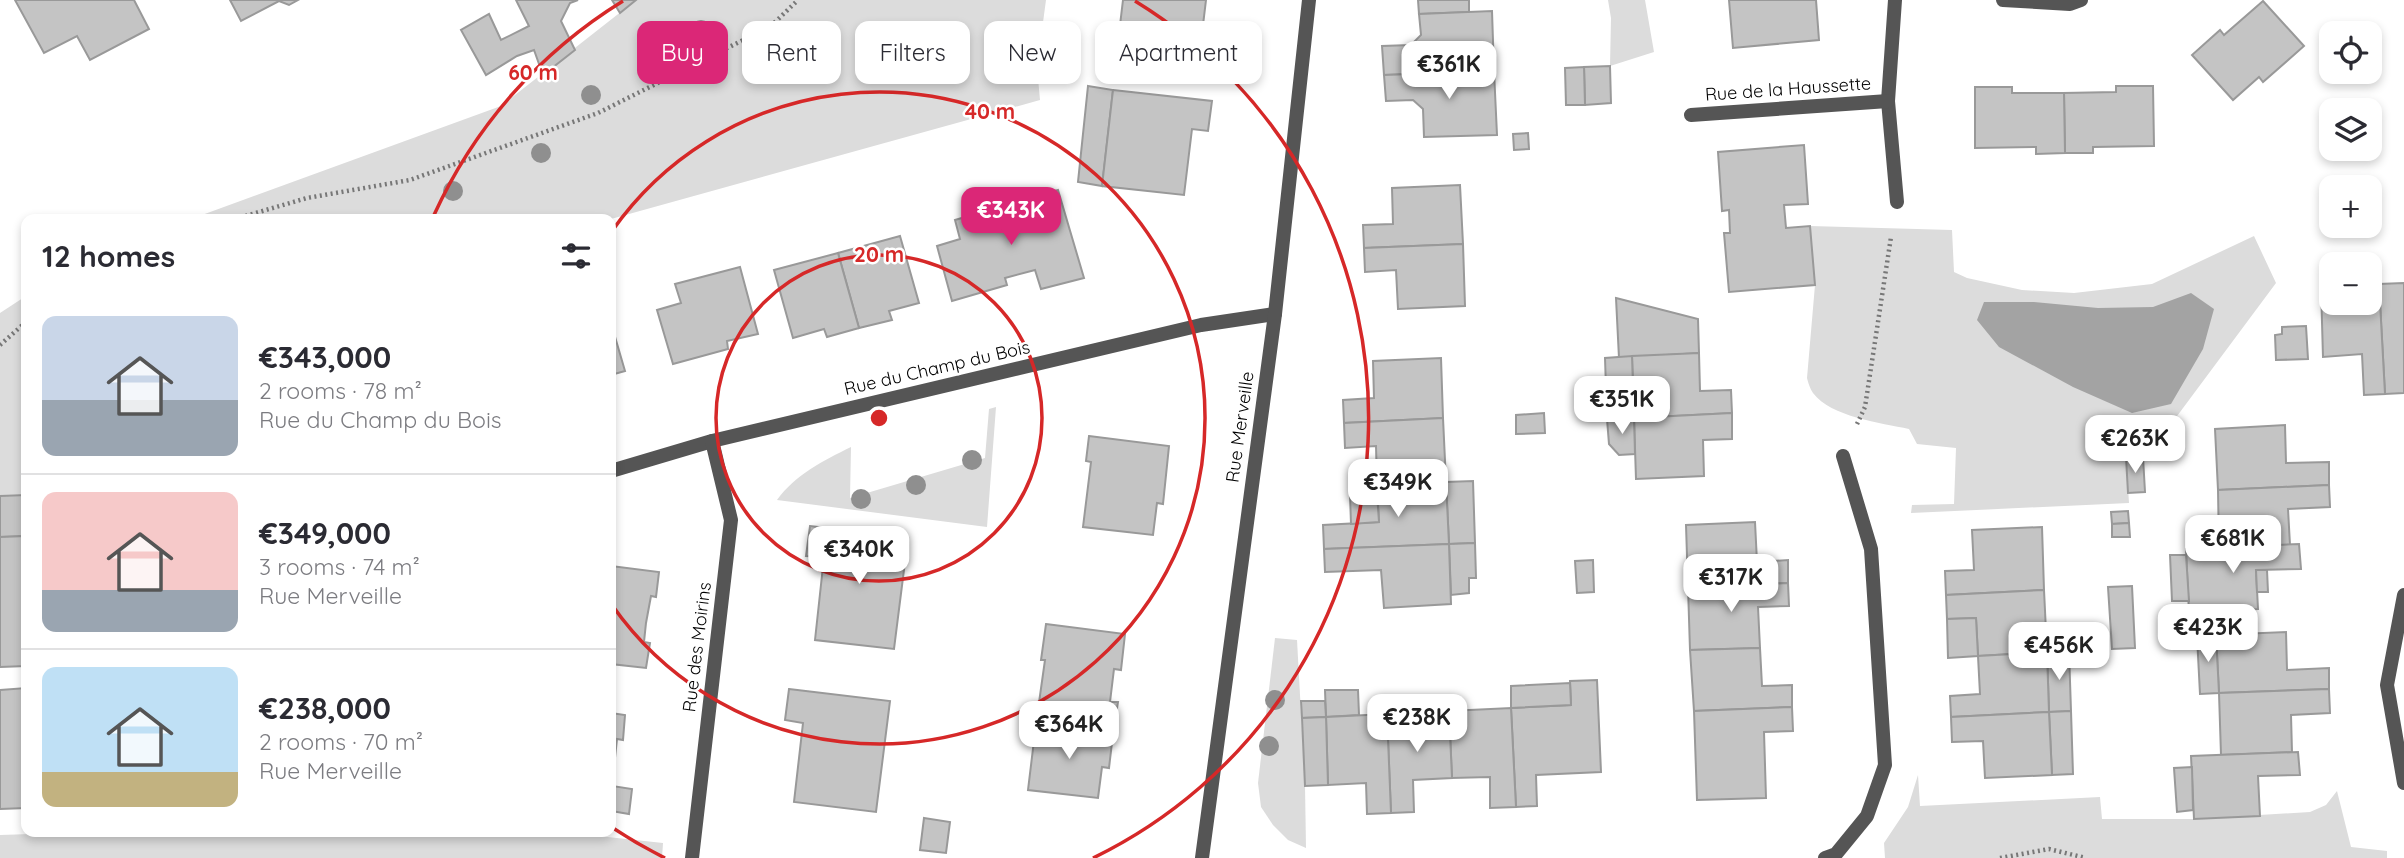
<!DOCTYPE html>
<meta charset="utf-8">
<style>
:root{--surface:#fff;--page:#f7f7f7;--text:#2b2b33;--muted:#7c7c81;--line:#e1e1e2;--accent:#db2777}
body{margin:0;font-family:Quicksand,sans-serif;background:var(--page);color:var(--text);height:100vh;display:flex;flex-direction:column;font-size:26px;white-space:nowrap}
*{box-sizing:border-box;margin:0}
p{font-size:23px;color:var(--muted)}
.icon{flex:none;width:38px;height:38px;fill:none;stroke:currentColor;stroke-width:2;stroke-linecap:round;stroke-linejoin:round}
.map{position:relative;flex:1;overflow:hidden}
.side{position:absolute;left:21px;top:214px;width:595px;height:623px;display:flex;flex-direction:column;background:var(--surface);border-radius:14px;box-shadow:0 4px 10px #0003}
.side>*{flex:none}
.hud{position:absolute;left:637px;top:21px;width:665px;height:63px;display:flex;gap:14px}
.tools{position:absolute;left:2319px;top:21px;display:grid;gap:14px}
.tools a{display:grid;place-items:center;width:63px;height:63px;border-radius:14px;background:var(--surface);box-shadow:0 4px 10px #0003;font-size:35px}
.price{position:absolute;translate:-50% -60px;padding:0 16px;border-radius:14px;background:#fff;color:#222;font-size:23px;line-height:46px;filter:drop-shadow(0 2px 4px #0008)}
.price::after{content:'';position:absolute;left:50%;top:42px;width:21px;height:16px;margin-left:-10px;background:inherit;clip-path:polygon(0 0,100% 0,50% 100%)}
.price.current{background:var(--accent);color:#fff}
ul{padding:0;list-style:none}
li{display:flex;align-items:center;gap:21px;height:175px;padding:0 21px}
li+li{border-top:2px solid var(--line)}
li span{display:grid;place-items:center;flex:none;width:196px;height:140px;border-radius:14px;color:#555}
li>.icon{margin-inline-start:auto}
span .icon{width:84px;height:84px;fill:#fffc;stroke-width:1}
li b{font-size:30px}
h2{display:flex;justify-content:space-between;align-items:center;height:84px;padding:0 21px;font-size:30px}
.tag{padding:0 24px;border-radius:14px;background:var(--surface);box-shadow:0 4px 10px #0003;font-size:24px;line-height:63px}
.tag.current{background:var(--accent);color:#fff}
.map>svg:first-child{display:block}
.green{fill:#dcdcdc}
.water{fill:#a3a3a3}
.building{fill:#c4c4c4;stroke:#999;stroke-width:2}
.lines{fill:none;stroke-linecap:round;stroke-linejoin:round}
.path{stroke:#777;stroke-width:4.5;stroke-dasharray:2 3.5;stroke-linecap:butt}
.street{stroke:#555;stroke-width:14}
.tree{fill:#8f8f8f}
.ring{fill:none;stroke:#d62828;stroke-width:3.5}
.labels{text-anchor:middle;stroke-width:5;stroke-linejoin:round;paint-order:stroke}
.street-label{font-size:18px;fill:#000;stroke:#fff}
.centre{fill:#d62828;stroke:#fff;stroke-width:3.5}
.ring-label{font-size:21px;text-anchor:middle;font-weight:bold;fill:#d62828;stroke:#fff;stroke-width:5;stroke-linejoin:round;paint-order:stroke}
</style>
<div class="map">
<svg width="2404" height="858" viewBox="0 0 2404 858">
<rect width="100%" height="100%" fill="#fff"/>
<g class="green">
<path d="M636,0h410l-9,67 3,33 -429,119h-420l310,-113z"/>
<path d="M1608,0h37l9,52 -44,14 1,-48z"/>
<path d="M1810,226l142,4 2,42 13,6 55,12 52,3 78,-9 102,-48 22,47 -116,156 -32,-16 -2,34 3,46 -218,10 1,-8 42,-1 2,-56 -39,-4 -8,-15c-28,-6 -78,-12 -96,-36 -3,-4 -5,-11 -6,-15l8,-93z"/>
<path d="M26,296v199l-26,1v-183z"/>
<path d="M996,407l-9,120 -210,-27c19,-26 46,-39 74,-53l-1,51 135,-40 4,-49z"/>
<path d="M1275,638l22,2 8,146 1,62 -18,-8 -15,-15 -12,-18 -3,-24z"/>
<path d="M1918,775l2,31 180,-9 2,22h92l116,-7 16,-7 11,-14 14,56 36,4v7h-502l-1,-15 24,-36z"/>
<path d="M124,831h428l111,12 -1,15h-662v-23z"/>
</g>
<path class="water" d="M2191,293l23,16 -11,40 -32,55 -39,9 -59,-26 -74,-40 -22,-27 7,-18h50l64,6 55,-1z"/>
<g class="building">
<path d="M15,0h119l15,29 -59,31 -13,-24 -33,17z"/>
<path d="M230,0h68l-9,5 -10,-4 -38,20z"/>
<path d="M516,0h62l-8,3 -9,18 14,29 -32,25 -9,-25 -17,6 -31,19 -25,-45 28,-16 12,26 28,-14z"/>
<path d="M612,0h24l-16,13z"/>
<path d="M1123,0h83l-6,50 -82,-8z"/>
<path d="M1418,0h51v12l-50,2z"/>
<path d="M1729,0h87l3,40 -86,8z"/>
<path d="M2263,1l41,45 -41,36 -4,-5 -26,23 -41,-45 28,-25 4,5z"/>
<path d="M1492,11l2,60 -110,4 -2,-29 29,-1 10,-10 -2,-21z"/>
<path d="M1610,66l1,37 -26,2 -1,-38z"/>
<path d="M1584,67l1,38h-19l-1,-37z"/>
<path d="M1494,71l3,64 -73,2 -1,-28 -10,-9 -27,1 -2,-26z"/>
<path d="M1088,86l25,4 -11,96 -24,-4z"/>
<path d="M2116,86h37l1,60 -61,1v6h-28l-1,-60 52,-1z"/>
<path d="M1975,87h37v6h52l1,60 -29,1v-7l-61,1z"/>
<path d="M1113,90l99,11 -4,30 -16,-2 -8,66 -82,-9z"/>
<path d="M1528,133l1,16 -15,1 -1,-16z"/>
<path d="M1804,145l4,59 -24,1 2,23 24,-2 5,59 -86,7 -5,-59h6l-1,-23 -7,1 -4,-59z"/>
<path d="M1460,185l3,59 -99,4 -1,-23 30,-1 -1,-36z"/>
<path d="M1058,190l26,88 -43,11 -6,-19 -30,8 2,7 -55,16 -15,-55 23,-7 -5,-19z"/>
<path d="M900,236l19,67 -30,8 3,9 -33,8 -21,-75z"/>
<path d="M1463,244l2,62 -67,3 -2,-39 -31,2 -1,-24z"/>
<path d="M838,253l21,75 -32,9 -3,-8 -31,9 -19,-68z"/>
<path d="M740,267l18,67 -31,7 1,8 -55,15 -16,-54 24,-7 -6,-19z"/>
<path d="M2404,283v110l-19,1 -6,-110z"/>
<path d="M2379,284l6,110 -21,1 -2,-41 -39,3 -2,-70h10v16h39v-18z"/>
<path d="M1616,298l82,21 1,34 -80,5z"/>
<path d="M611,323l14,48 -14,4z"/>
<path d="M2306,326l2,33 -32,1 -1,-25 7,-1v-7z"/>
<path d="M1699,353l1,38 31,-1 1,23 -98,5 -2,-62z"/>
<path d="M1632,356l2,62 -27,1 -2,-61z"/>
<path d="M1441,358l2,60 -99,5 -1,-23 31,-2 -1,-37z"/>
<path d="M1544,413l1,20 -29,1v-19z"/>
<path d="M1732,413v26l-29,1 1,36 -68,3 -2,-61z"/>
<path d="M1443,418l3,64 -69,2 -1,-38 -31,2 -1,-25z"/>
<path d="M1634,418l1,36 -16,1 -10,-11 -2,-25z"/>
<path d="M2285,425l1,38 43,-1v23l-111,5 -3,-61z"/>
<path d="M1089,436l80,10 -6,58 -6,-1 -4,32 -70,-8 8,-65 -5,-1z"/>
<path d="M2126,457h17l2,35 -17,1z"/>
<path d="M1473,481l2,62 -26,1 -3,-62z"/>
<path d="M1446,482l3,62 -125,5 -1,-24 56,-3 -2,-38z"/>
<path d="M2329,485l1,22 -42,2 2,36 -71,2 -1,-57z"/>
<path d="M1377,493l2,29 -28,2 -1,-29z"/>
<path d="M26,495v41l-26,1v-41z"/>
<path d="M2128,511l1,12 -17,1 -1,-12z"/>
<path d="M1755,522l2,40 31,-2v23l-100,4 -2,-62z"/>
<path d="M2129,523l1,14h-18v-13z"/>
<path d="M810,526l98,12 -14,111 -79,-9 9,-83 -18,-1z"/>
<path d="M2042,527l2,63 -98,5 -1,-24 29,-1 -2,-40z"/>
<path d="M26,536v130l-26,1v-130z"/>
<path d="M1475,543l1,35h-7v15l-18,2 -2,-51z"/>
<path d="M1449,544l2,60 -67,4 -3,-38 -56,2 -1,-23z"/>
<path d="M2299,544l2,25 -45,1 2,39 -69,4 -3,-64z"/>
<path d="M2170,555h16l3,46h-17z"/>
<path d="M1593,560l1,32 -17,1 -2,-32z"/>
<path d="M611,566l48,6 -3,25 -5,-1 -5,27 -2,19 6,1 -4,25 -35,-4z"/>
<path d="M2256,570h11l1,22h-11z"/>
<path d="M1788,583l1,23 -31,1 2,41 -70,2 -2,-63z"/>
<path d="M2132,586l3,62 -23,1 -4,-62z"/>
<path d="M2044,590l3,62 -69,4 -2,-38 -29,1 -1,-24z"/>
<path d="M1976,618l2,38 -30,2 -1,-39z"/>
<path d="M1046,624l79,10 -4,36 -7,-1 -4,33h8l-5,32 -77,-10 9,-64h-4z"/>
<path d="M2286,632l1,38 42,-2v21l-110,4 -3,-58z"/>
<path d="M2216,635l3,58 -19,1 -3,-58z"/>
<path d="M1760,648l2,38 30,-1v22l-98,4 -4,-61z"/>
<path d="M2069,651l2,60 -22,1 -2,-60z"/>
<path d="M2047,652l2,60 -98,5 -1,-21 30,-2 -2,-38z"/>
<path d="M1597,680l4,92 -65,3 1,31 -21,1 -5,-99 60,-3 -1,-24z"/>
<path d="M1570,683l1,22 -60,3v-22z"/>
<path d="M26,688v120l-26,1v-119z"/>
<path d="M789,689l101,12 -14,111 -82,-10 9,-79 -18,-3z"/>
<path d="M2329,689l1,24 -39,2 1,37 -71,3 -2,-62z"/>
<path d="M1325,690h33l1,25 -33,2z"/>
<path d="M1301,701h24l1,16 -24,1z"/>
<path d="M1792,707l1,24 -29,1 2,66 -69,2 -3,-89z"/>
<path d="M1511,708l5,99 -26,1v-31l-38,1 -3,-67z"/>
<path d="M1449,711l3,67 -39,2 1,32 -23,1 -4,-99z"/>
<path d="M2071,711l2,63 -21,1 -3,-63z"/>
<path d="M2049,712l3,63 -67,3 -2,-37 -31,1 -1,-25z"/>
<path d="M611,713l14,2 -2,25 -6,-1 -5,47 20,3 -3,25 -18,-3z"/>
<path d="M1387,714l4,99 -24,1 -1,-31 -38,2 -2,-68z"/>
<path d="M1326,717l2,68 -23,1 -3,-68z"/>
<path d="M1036,724l77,10 -4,34 -7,-1 -4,31 -70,-8z"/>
<path d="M2298,752l2,23 -42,1 2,40 -66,3 -3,-63z"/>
<path d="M2192,767l1,43 -16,2 -3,-44z"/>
<path d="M924,818l26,4 -4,31 -26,-3z"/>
</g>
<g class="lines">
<g class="path">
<path d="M235,219l72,-21 103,-18 188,-67 173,-87 27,-26"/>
<path d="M0,345l26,-23"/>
<path d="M1857,424l8,-17 26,-170"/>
<path d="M2000,858l49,-9 37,9"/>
</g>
<g class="street">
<path d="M1895,0l-7,101 9,101"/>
<path d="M2003,0l67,4 11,-4"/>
<path d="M1691,115l197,-14"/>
<path d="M611,471l101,-30 489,-116 74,-11"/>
<path d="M2404,595l-17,90 17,98"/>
<path d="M692,858l39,-338 -19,-79"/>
<path d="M1202,858l73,-544 34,-314"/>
<path d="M1825,858l11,-4 31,-38 18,-51 -14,-216 -28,-93"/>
</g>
</g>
<g class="tree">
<circle cx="701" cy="30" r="10"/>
<circle cx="591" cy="95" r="10"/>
<circle cx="541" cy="153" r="10"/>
<circle cx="453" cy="191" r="10"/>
<circle cx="972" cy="460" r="10"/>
<circle cx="916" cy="485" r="10"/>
<circle cx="861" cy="499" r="10"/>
<circle cx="1275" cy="700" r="10"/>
<circle cx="1269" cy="746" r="10"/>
</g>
<g class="ring">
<circle cx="879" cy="418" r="163"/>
<path d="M612 231A326 326 0 1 1 612 605"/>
<path d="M665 858A489 489 0 0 1 613 828M434 215A489 489 0 0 1 623 1M1135 1A489 489 0 0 1 1093 858"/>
</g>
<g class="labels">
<g class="street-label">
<text transform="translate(1788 89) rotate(-4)" y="6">Rue de la Haussette</text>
<text transform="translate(937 368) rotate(-13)" y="6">Rue du Champ du Bois</text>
<text transform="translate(1240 427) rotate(-82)" y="6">Rue Merveille</text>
<text transform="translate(697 647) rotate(-83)" y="6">Rue des Moirins</text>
</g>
</g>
<circle cx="879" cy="418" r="10" class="centre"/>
<g class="ring-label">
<text x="533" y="80">60 m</text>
<text x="990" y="119">40 m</text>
<text x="879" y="262">20 m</text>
</g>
</svg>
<div class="tools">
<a><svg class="icon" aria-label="locate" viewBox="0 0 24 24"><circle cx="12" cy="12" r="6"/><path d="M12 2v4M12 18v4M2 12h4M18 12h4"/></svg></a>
<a><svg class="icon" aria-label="layers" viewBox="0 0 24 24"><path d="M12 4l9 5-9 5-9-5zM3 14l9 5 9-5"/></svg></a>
<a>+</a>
<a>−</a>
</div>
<b class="price" style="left:1449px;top:101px">€361K</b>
<b class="price current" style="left:1011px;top:247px">€343K</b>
<b class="price" style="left:1622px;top:436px">€351K</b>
<b class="price" style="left:2135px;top:475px">€263K</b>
<b class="price" style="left:1398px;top:519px">€349K</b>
<b class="price" style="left:2233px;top:575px">€681K</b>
<b class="price" style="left:859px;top:586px">€340K</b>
<b class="price" style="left:1731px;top:614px">€317K</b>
<b class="price" style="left:2208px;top:664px">€423K</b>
<b class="price" style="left:2059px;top:682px">€456K</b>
<b class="price" style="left:1417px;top:754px">€238K</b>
<b class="price" style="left:1069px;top:761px">€364K</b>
<div class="hud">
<a class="tag current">Buy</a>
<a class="tag">Rent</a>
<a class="tag">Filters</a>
<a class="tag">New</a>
<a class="tag">Apartment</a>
</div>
<section class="side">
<h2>12 homes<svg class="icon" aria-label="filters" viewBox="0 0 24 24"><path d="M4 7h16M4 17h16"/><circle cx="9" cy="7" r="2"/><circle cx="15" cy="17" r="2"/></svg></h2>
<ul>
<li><span style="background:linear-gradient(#c9d6e8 60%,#9aa5b1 0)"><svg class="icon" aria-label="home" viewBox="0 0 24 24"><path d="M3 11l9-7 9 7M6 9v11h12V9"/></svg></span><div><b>€343,000</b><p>2 rooms · 78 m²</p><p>Rue du Champ du Bois</p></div></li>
<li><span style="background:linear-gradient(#f6c9c9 70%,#9aa5b1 0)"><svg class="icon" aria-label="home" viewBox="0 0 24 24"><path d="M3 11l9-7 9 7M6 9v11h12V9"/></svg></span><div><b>€349,000</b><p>3 rooms · 74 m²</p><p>Rue Merveille</p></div></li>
<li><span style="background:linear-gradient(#bfe0f5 75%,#c2b280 0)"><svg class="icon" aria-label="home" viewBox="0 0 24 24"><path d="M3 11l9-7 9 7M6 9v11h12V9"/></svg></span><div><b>€238,000</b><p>2 rooms · 70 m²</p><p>Rue Merveille</p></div></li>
</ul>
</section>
</div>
